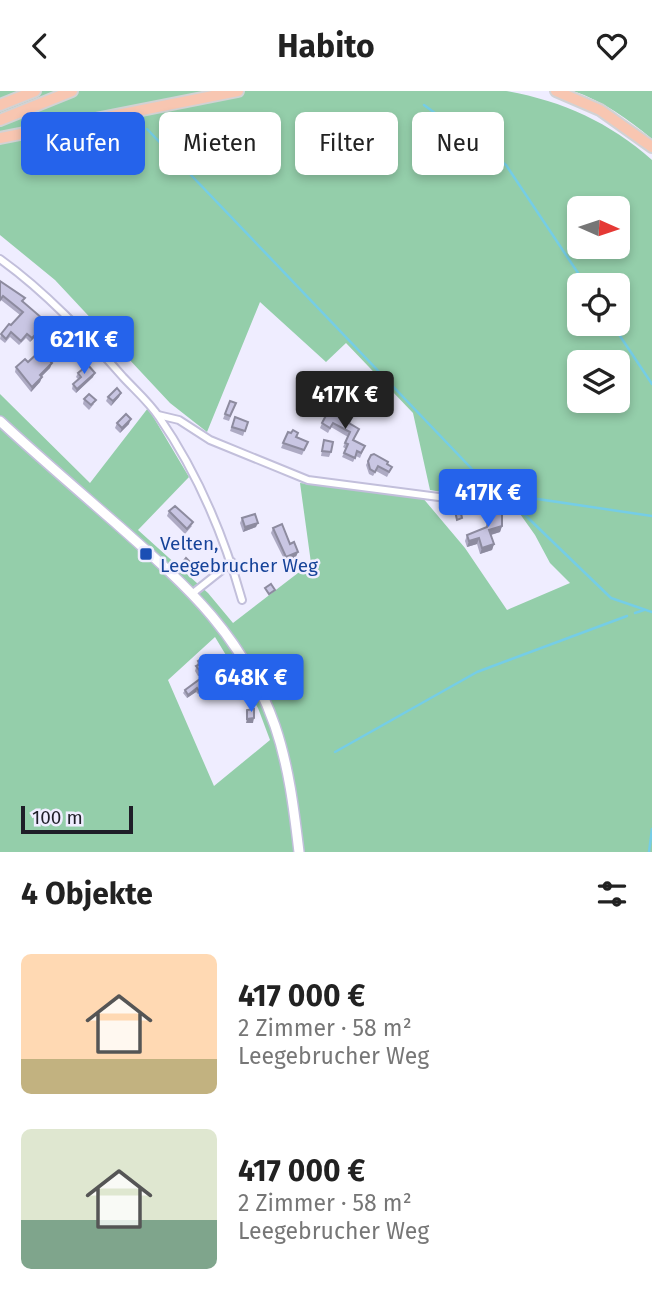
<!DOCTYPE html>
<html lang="de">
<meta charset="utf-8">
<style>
:root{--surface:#fff;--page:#f2f2f2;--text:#222;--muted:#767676;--accent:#2563eb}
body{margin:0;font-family:"Fira Sans",sans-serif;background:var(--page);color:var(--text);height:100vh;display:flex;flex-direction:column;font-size:26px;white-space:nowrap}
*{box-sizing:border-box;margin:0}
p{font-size:23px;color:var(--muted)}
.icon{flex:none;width:38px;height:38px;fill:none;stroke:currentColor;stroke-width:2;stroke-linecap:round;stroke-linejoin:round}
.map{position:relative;height:761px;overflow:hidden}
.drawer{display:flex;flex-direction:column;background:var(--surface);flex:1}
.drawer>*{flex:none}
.top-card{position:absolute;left:21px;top:21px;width:611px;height:63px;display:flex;gap:14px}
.needle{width:46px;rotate:93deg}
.buttons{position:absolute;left:567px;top:105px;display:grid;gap:14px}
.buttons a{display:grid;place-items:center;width:63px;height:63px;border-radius:10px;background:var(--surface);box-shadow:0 4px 10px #0003;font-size:35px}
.scale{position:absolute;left:21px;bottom:18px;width:112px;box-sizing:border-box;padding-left:7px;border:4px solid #1f1e28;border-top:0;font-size:19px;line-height:24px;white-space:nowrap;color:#1f1e28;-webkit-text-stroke:5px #efedff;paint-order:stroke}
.price{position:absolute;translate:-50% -60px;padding:0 16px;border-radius:7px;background:var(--accent);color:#fff;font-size:23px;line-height:46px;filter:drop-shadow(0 2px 4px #0008)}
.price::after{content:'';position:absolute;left:50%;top:42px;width:21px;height:16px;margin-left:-10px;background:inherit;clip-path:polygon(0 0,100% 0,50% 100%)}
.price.active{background:#222;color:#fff}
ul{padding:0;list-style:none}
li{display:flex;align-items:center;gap:21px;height:175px;padding:0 21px}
li span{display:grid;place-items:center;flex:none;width:196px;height:140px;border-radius:10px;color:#555}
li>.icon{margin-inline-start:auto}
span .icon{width:84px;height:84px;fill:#fffc;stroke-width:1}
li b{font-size:30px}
h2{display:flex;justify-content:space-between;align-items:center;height:84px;padding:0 21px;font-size:30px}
.chip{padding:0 24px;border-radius:10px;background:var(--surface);box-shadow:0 4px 10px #0003;font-size:24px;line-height:63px}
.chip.active{background:var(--accent);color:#fff}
header{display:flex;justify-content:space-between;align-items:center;height:91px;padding:0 21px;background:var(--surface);font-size:32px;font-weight:700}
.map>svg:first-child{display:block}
.green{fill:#94ceaa;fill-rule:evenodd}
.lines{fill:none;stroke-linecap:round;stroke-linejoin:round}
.stream{stroke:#75cde6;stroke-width:2.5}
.street-casing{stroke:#c2bfdb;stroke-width:10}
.secondary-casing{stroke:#c2bfdb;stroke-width:12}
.highway-casing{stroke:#d2d2d4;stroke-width:14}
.street{stroke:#fff;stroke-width:6}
.secondary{stroke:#fff;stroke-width:9}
.highway{stroke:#f8c6b1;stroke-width:10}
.wall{fill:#adaac3}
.shaded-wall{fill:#8d8b9f}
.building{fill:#c9c6e3;stroke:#8d8b9f;stroke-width:2}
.transit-dot{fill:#1a4fb4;stroke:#efedff;stroke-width:2.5}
.labels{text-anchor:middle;stroke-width:5;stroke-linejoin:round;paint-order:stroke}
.transit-label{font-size:19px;fill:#164399;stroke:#efedff;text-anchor:start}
</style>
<header><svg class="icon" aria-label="back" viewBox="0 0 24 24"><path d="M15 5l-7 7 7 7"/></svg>Habito<svg class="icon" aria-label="heart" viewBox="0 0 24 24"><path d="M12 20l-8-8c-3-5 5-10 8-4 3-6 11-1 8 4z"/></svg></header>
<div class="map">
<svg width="652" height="761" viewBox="0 0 652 761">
<rect width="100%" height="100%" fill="#efedff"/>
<g class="green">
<path d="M0,0h506c56,10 103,31 146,69v692h-652v-458l90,89 58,-75 41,69 -51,53 70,63 25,30 78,-60 -11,-80 122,14 43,51 42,62 63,-27 -20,-20 -15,-28 -22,-31 -83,-14 -17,-77 -67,-70 -20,19 -66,-60 -53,130 -37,-29 -115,-123 -55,-45zM579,117h39v39h-39zM579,194h39v39h-39zM579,271h39v39h-39zM215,546l43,71 12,32 -56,46 -46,-106z"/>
<path d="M573,0h79v48c-24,-20 -49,-38 -79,-48z"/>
</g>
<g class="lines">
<g class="stream">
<path d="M424,14l82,60 80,120"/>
<path d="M147,38l345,361 5,3 155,23"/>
<path d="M612,233l40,60"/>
<path d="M525,424l86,83 41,14"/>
<path d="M635,522l9,-3"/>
<path d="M335,661l142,-80 150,-56"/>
<path d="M649,761l3,-23"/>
</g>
<g class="street-casing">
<g id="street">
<path d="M0,168c46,33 86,76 123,118 12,13 26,25 36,40 38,55 65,119 83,183"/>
<path d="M158,324l21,5 31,20 98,40 207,27"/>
<path d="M193,502l39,-31"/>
</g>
</g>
<g class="secondary-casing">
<path id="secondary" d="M0,330c39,36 80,71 120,106 69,61 124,110 155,199 14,41 19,84 24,126"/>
</g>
<g class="highway-casing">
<g id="highway">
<path d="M556,0l44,19 52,37"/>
<path d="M0,14l35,-14"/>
<path d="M0,29l72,-29"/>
<path d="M0,47l238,-47"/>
</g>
</g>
<use href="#street" class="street"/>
<use href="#secondary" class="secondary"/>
<use href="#highway" class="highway"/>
</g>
<g class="wall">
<path d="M0,190l23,20 26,28 -7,8 -4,-3 -8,8 -4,-4 -7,7 -9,-8 -5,6 -5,-4 1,-5 10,-9 9,-10 -19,-15z"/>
<path d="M28,271l24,1 -2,5 -9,9h1l-2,5 -9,10 -16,-20 1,-5z"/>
<path d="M78,282l15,4 -17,16 -4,-4 1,-5 5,-5 -2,-2z"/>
<path d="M121,302l-2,4 -8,9 -5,-5 2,-4z"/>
<path d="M84,308l10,5 -5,6 -6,-6z"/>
<path d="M230,310l6,2 -7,18 -6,-2z"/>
<path d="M235,326l13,5 -5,14 -13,-5z"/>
<path d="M117,332l12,1 -9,9 -5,-5z"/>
<path d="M322,332l28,1 7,9 -4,8 12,5 -5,12 -4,-2 -3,6 -11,-5 4,-8 -3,-2 5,-10 -17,-10 -3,6 -8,-5z"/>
<path d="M288,341l20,10 -6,13 -21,-7z"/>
<path d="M324,349l7,12 -2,5 -8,-1z"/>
<path d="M368,370l19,3 3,7 -3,6 -11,-6 -3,5 -4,-2 -3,-9z"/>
<path d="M490,419l12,16 -2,6 -9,3 3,9 -2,6 -12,4 -3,-10 -10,3 -2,-6 2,-6 19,-7z"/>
<path d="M169,420l23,15 -7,8 -18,-18z"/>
<path d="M242,427l14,9 -13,5 -3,-9z"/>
<path d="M273,437l17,16 6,13 -11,4 -14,-28z"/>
<path d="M198,570l9,9 -9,6 -3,-5z"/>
<path d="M200,588l3,12 -5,3 -2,-2 -9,6 -4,-5 2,-3z"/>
</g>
<g class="shaded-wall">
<path d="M40,239l-2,4 -8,8 2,-4z"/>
<path d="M52,272l-2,5 -12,12 2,-5z"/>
<path d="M95,282l-2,4 -17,16 1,-4z"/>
<path d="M42,286l-2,5 -9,10 1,-5z"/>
<path d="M121,302l-2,4 -8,9 2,-5z"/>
<path d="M131,328l-2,5 -9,9 2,-5z"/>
<path d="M258,432l-2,4 -13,5 2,-5z"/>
<path d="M502,435l-2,6 -13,4 2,-6z"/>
<path d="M479,447l-2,6 -10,3 2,-6z"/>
<path d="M494,453l-2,6 -12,4 2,-6z"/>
<path d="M298,461l-2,5 -11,4 1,-4z"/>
<path d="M209,574l-2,5 -9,6 2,-5z"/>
<path d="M197,597l-1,4 -9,6 1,-3z"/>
<path d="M254,627l-1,5h-7l1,-4z"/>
</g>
<g class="building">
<path d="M0,190l25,17 -3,3 28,24 -7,8 -3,-3 -8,8 -5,-4 -6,7 -10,-9 -5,7 -5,-5 8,-10 2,1 12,-13 -20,-16 -3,4z"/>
<path d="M40,260l12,12 -12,12 2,2 -10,10 -16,-20 9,-8 3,3z"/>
<path d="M88,274l7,8 -18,16 -4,-5 8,-7 -3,-4z"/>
<path d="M117,297l4,5 -8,8 -5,-4z"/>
<path d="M89,303l7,6 -5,5 -7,-6z"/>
<path d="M230,310l6,2 -6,13 -5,-2z"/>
<path d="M330,317l14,9 2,-3 6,3 -3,6 10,6 -6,11 12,6 -4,7 -4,-2 -2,7 -11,-5 4,-9 -3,-1 5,-11 -17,-9 -3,5 -8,-5z"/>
<path d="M126,323l5,5 -9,9 -5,-5z"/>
<path d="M235,326l13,5 -3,9 -13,-4z"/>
<path d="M293,339l5,3 -2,4 12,5 -4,8 -21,-7 5,-11 3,1z"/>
<path d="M324,349l9,2 -2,10 -9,-1z"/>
<path d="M374,363l14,8 -1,2 5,3 -3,5 -11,-6 -3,6 -5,-3 -2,-8 3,-6z"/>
<path d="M175,415l18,16 -6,7 -18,-18z"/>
<path d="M482,415l6,1v6h-7z"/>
<path d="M460,418l2,9 -5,2 -2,-9z"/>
<path d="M490,419l12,2v14l-13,4 5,14 -12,4 -3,-10 -10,3 -2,-6 20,-8z"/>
<path d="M255,423l3,9 -13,4 -3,-9z"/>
<path d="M282,433l8,20 4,-2 4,10 -12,5 -13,-29z"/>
<path d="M186,467l5,5 -4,4 -5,-4z"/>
<path d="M271,493l4,6 -6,4 -4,-6z"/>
<path d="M204,566l5,8 -9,6 -4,-5 4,-2 -2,-3z"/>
<path d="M200,588l5,8 -6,4 -2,-3 -9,7 -3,-5z"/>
<path d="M254,618v9l-7,1v-9z"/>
</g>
<rect class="transit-dot" x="139" y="456" width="14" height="14" rx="3.5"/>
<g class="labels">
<g class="transit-label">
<text x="160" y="459">Velten,<tspan x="160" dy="22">Leegebrucher Weg</tspan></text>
</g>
</g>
</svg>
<div class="buttons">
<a><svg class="needle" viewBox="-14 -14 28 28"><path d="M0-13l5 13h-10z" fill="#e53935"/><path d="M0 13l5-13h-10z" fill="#767676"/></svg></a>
<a><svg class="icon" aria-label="locate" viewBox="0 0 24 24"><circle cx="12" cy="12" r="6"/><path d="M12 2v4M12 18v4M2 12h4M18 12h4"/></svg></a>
<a><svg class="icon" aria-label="layers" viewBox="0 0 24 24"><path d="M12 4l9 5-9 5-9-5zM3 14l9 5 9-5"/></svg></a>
</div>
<div class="scale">100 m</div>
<b class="price" style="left:84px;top:285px">621K €</b>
<b class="price active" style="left:345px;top:340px">417K €</b>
<b class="price" style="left:488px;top:438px">417K €</b>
<b class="price" style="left:251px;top:623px">648K €</b>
<div class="top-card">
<a class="chip active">Kaufen</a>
<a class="chip">Mieten</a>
<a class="chip">Filter</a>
<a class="chip">Neu</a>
</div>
</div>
<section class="drawer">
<h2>4 Objekte<svg class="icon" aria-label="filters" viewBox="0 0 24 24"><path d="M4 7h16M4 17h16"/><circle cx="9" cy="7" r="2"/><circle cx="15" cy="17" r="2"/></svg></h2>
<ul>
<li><span style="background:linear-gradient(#ffd9b3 75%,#c2b280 0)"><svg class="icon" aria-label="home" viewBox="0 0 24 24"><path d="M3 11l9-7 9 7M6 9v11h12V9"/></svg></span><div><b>417 000 €</b><p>2 Zimmer · 58 m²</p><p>Leegebrucher Weg</p></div></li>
<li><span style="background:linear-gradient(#dfe7d0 65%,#7fa58c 0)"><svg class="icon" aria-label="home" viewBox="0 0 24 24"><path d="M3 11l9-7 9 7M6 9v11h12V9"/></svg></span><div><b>417 000 €</b><p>2 Zimmer · 58 m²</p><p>Leegebrucher Weg</p></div></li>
</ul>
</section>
